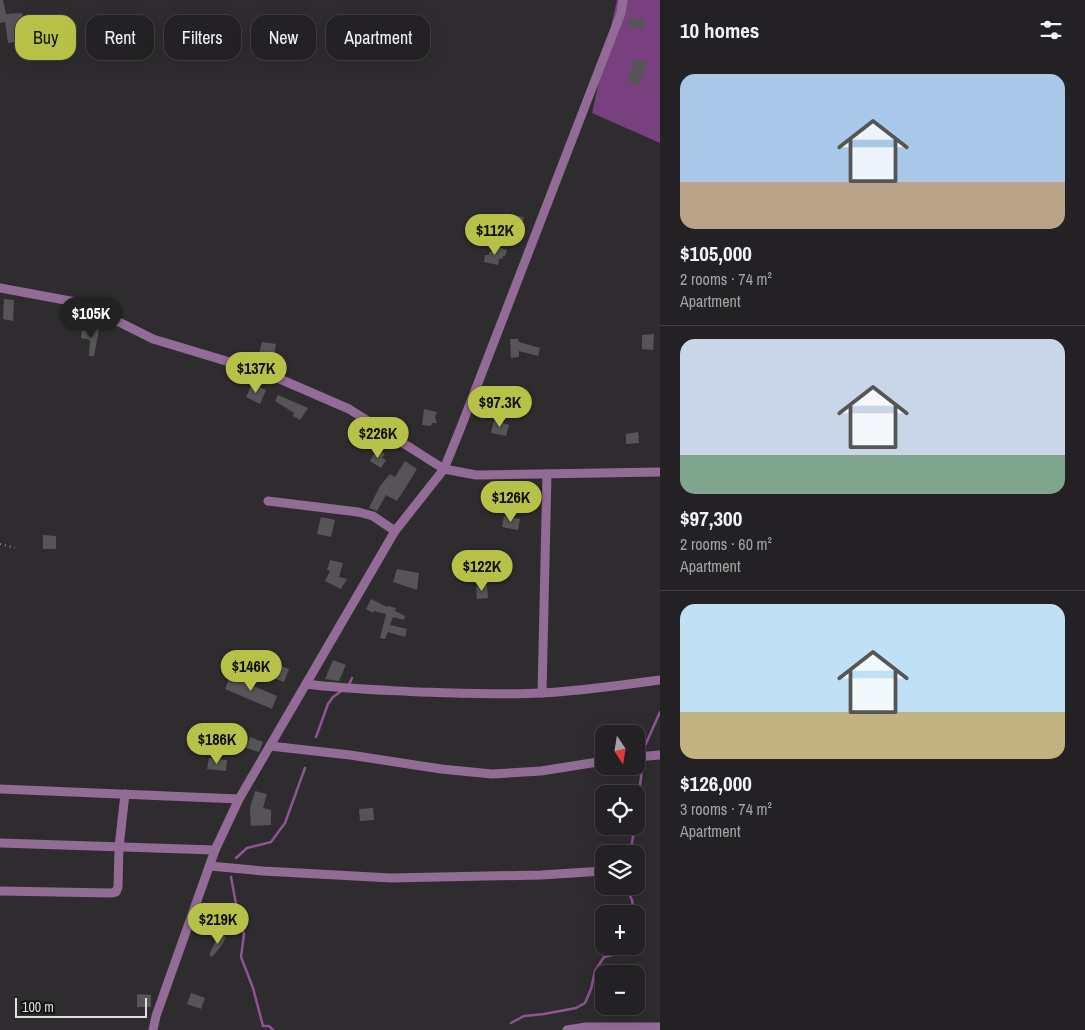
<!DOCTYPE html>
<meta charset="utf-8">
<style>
:root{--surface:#232123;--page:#2f2e30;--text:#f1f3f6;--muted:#a3a3a6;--line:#403e41;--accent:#b8c147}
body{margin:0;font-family:"Archivo Narrow",sans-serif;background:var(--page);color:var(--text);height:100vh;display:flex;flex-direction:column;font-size:19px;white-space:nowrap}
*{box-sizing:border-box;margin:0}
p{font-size:16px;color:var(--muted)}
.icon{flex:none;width:28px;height:28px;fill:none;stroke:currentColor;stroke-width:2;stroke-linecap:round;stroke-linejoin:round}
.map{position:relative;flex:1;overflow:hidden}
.side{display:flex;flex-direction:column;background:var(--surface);width:425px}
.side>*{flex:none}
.top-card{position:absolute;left:15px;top:15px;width:475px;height:45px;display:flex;gap:10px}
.needle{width:32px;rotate:168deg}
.tools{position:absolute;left:595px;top:725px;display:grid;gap:10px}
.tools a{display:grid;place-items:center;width:50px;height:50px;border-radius:10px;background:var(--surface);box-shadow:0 5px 20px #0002,0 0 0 1px var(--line);font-size:25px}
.scale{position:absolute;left:15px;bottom:12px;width:132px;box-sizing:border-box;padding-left:5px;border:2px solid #dfdddf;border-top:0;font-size:14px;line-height:18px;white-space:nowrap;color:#dfdddf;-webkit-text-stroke:4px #161516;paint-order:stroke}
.price{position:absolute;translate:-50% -42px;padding:0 11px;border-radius:18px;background:var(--accent);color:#111;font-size:16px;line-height:32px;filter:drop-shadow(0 1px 2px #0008)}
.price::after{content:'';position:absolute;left:50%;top:30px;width:15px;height:11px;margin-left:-8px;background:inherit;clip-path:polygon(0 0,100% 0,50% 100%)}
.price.on{background:#222;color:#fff}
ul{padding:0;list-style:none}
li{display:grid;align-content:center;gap:10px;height:265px;padding:0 20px}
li+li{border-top:1px solid var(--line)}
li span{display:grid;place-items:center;height:155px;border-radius:15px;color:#555}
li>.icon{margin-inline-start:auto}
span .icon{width:90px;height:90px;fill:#fffc;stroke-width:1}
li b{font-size:21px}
h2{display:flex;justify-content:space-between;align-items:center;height:60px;padding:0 20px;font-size:21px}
.tag{padding:0 18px;border-radius:15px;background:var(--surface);box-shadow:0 5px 20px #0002,0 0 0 1px var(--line);font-size:18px;line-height:45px}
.tag.on{background:var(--accent);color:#111}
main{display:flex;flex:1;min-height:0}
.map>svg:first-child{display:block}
.forest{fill:#78407f}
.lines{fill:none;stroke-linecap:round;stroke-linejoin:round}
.stream{stroke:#8e5494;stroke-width:2.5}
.building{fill:#575457}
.path{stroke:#8e8c8e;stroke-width:2;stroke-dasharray:1 4;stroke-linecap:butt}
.minor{stroke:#926b96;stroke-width:9}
</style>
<main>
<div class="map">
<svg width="660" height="1030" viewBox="0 0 660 1030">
<rect width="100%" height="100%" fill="#2f2c2f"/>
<path class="forest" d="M617,0h43v143l-68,-30z"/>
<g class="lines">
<g class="stream">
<path d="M349,685l3,-7"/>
<path d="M316,737l12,-33 5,-7 10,-7"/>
<path d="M644,748l16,-36"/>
<path d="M636,819l6,-50"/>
<path d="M630,854l5,-28"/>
<path d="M236,858l11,-10 24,-6 14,-19 20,-55"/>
<path d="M231,877l7,38 6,19 -3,23 12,31 10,38h6l4,4"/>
<path d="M625,886l7,14 2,14"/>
<path d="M636,933v1"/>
<path d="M511,1023l13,-7 20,-2 32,-6 9,-5 6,-14 4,-18 9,-14 24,-6 2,-5"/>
</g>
</g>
<g class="building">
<path d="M0,0h3l3,14 16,-1 1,18 4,-1 1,10 -20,3 -3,-21 -5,1z"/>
<path d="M628,19l16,1v8l-16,-1z"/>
<path d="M635,58l12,4 -8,23 -12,-4z"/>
<path d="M511,215l13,2 -2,12 -17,-1 1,-11z"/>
<path d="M497,247l10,3 -2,6h-2l-1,3h-3l-1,6 -14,-3 1,-7h4v-3l6,-1z"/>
<path d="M4,299l10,1 -1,21 -10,-2z"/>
<path d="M89,327l10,2 -5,27h-5l1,-16 -9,-2 1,-8 6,1z"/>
<path d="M654,334l-1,16 -11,-1v-14z"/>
<path d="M510,339h8l1,3 21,6 -2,8 -19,-5v6l-8,1z"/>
<path d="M262,342l14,2 -2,10 -15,-1z"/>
<path d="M252,384l14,6 -6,14 -14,-7z"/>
<path d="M278,395l30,13 -8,12 -7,-4 1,-3 -3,-2 -16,-10z"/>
<path d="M424,409l13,3 -2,5 2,6h-5l-1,3 -9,-1z"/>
<path d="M494,420l15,5 -3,11 -15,-3z"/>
<path d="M638,432l1,11 -13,1v-10z"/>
<path d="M377,449l8,5 -3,4 4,2 -5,8 -11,-7z"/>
<path d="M405,461l12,8 -20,32 -11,-6 -9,16 -8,-3 11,-22 10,-12 5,3z"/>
<path d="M490,481l10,1 -5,14 -10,-3z"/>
<path d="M504,516l16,3 -2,11 -16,-3z"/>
<path d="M321,517l14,3 -4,17 -14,-3z"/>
<path d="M43,535l13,1v13h-13z"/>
<path d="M330,560l13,3 -4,14 8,2 -6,10 -16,-8 5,-10 -3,-1z"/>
<path d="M397,569l22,4 -2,17 -24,-8z"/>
<path d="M487,585l1,13 -11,1 -1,-12z"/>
<path d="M371,599l16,8 1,-1 8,2 -1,3 10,5 -1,4 -11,-3 -3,8 17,4 -2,8 -17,-5 -3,7 -5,-1 6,-24 -12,-3 -1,2 -7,-4z"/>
<path d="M240,650l49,19 -5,13 -49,-19z"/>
<path d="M333,660l13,5 -7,16 -14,-2z"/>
<path d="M230,676l47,20 -5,13 -47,-20z"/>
<path d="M216,731l19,6 -4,10 -18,-7z"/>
<path d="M250,737l13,5 -4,10 -13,-4z"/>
<path d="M209,758l18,2 -1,11 -19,-2z"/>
<path d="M255,791l12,3 -4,14 8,2v15l-20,1 -1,-18z"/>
<path d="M373,808l1,12 -14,1 -1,-12z"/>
<path d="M219,934l7,3 -4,8 -10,12 -3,-2z"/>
<path d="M191,993l14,5 -4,11 -14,-5z"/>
<path d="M137,994l14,1v12h-14z"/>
</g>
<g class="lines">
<path class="path" d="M0,544l15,4"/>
<g class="minor">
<path d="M0,288l81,15 72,36 113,34 83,36 95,60 32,6 184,-3"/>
<path d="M268,501l90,11 15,4 22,15"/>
<path d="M306,684c38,5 76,6 114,8 41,1 81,3 122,1 40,-2 79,-8 118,-13"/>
<path d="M542,693l5,-219"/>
<path d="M270,746l80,9 91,14 51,5 49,-3 63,-10"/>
<path d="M636,757l24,-2"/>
<path d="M0,789l239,10"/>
<path d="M0,843l215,7"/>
<path d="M210,866l53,5 128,7 150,-3 63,-4"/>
<path d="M0,891l111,2 5,-1 2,-5 1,-40 6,-53"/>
<path d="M153,1030l3,-14 59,-166 24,-51 156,-268 49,-62 17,-42 160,-414 2,-13"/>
<path d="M567,1030l19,-3h74"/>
</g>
</g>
</svg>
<div class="tools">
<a><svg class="needle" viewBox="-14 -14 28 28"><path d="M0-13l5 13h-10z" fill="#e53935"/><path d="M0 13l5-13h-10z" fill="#a3a3a6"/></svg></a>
<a><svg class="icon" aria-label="locate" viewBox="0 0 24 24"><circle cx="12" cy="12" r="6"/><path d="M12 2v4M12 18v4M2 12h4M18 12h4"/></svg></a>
<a><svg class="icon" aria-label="layers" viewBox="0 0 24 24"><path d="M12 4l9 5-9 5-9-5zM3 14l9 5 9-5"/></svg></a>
<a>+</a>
<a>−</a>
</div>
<div class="scale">100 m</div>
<b class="price" style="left:495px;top:256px">$112K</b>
<b class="price on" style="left:91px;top:339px">$105K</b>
<b class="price" style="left:256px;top:394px">$137K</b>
<b class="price" style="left:500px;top:428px">$97.3K</b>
<b class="price" style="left:378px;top:459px">$226K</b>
<b class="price" style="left:511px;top:523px">$126K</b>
<b class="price" style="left:482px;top:592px">$122K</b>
<b class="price" style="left:251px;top:692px">$146K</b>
<b class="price" style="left:217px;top:765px">$186K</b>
<b class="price" style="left:218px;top:945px">$219K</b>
<div class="top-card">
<a class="tag on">Buy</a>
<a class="tag">Rent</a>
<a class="tag">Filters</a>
<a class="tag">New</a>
<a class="tag">Apartment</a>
</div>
</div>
<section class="side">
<h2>10 homes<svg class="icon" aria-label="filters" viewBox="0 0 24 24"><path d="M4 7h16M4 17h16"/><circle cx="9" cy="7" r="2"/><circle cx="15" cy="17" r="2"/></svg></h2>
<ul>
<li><span style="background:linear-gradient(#a9c7e8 70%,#b9a48a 0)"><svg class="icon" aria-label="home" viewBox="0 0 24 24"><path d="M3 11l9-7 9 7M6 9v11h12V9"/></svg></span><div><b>$105,000</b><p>2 rooms · 74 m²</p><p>Apartment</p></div></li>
<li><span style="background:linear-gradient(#c9d6e8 75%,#7fa58c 0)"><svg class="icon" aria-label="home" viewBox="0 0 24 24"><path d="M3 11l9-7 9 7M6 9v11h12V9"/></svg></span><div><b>$97,300</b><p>2 rooms · 60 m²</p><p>Apartment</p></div></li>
<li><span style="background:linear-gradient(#bfe0f5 70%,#c2b280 0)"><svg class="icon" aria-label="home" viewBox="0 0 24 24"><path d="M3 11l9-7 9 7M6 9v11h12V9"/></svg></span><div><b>$126,000</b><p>3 rooms · 74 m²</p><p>Apartment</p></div></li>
</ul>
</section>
</main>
